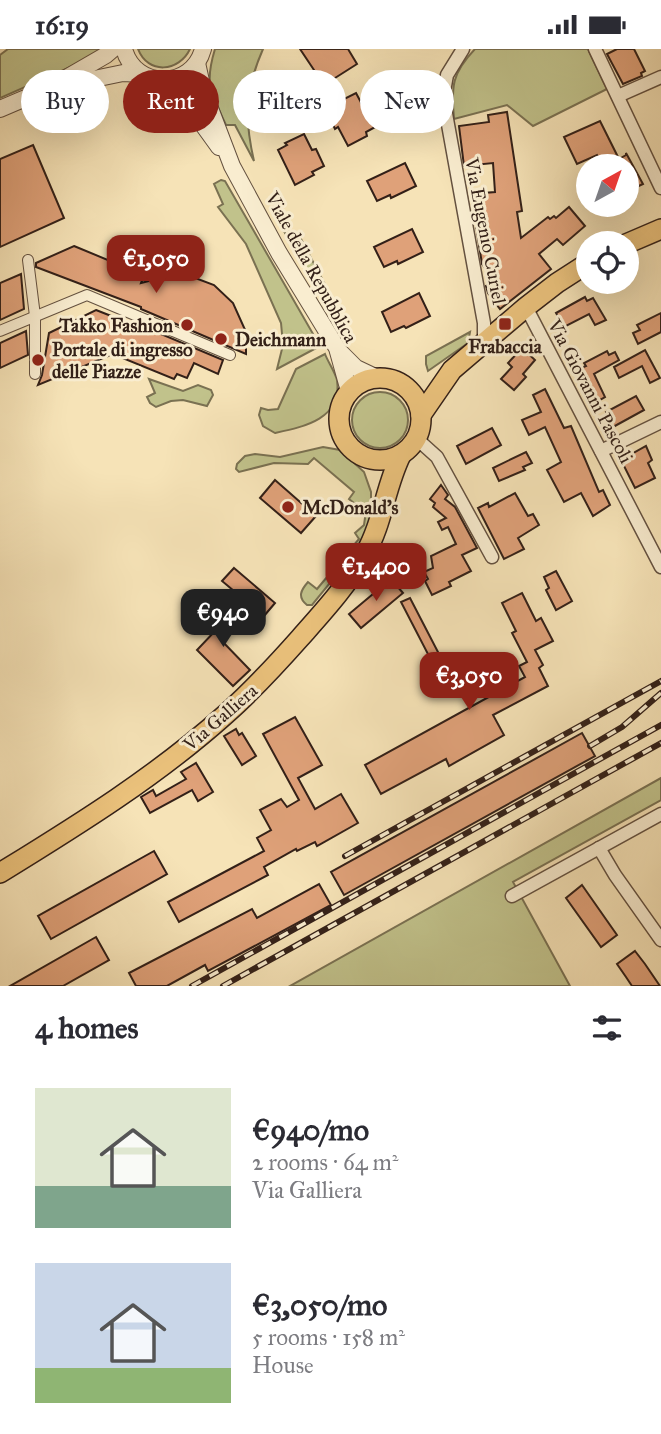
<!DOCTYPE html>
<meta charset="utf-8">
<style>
:root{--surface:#fff;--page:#f7f7f7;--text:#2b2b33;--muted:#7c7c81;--accent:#8f2418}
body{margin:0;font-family:"IM FELL Great Primer",serif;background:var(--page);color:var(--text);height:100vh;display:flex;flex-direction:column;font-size:26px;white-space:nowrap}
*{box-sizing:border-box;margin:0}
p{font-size:23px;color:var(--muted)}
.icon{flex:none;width:38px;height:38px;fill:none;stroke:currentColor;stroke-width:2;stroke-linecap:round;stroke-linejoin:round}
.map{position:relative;height:937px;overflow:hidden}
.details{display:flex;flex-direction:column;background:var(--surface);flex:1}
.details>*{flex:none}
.hud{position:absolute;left:21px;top:21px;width:620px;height:63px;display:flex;gap:14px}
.needle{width:46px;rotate:40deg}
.tools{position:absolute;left:576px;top:105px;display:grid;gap:14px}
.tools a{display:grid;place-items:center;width:63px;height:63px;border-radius:50%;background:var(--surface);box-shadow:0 7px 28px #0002;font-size:35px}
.price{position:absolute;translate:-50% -60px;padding:0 16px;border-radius:14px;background:var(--accent);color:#fff;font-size:23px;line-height:46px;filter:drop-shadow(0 2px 4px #0008)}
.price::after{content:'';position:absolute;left:50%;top:42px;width:21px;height:16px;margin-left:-10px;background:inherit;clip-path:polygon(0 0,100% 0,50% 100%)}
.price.on{background:#222;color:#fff}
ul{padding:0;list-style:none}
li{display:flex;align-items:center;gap:21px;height:175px;padding:0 35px}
li span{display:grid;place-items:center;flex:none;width:196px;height:140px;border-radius:0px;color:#555}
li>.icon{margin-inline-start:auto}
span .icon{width:84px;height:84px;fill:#fffc;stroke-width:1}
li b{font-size:30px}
h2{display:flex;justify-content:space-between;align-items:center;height:84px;padding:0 35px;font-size:30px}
.tag{padding:0 24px;border-radius:32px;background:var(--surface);box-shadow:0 7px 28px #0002;font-size:24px;line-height:63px}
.tag.on{background:var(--accent);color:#fff}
.status{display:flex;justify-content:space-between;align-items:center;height:49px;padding:0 35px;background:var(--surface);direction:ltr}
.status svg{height:19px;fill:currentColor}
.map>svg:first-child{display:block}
.green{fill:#c1c28b;stroke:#7a7152;stroke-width:2}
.building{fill:#dfa179;stroke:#332018;stroke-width:2}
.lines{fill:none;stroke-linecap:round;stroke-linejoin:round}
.pedestrian-casing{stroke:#645140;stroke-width:12}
.minor-casing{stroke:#645140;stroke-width:15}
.tertiary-casing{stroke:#645140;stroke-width:18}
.primary-casing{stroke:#332018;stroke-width:22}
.pedestrian{stroke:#f9edd0;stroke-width:10}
.minor{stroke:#f9edd0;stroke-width:12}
.tertiary{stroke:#f9edd0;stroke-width:16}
.primary{stroke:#ebc27c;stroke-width:19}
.rail-casing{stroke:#332018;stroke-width:6}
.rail{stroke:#f9edd0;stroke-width:3.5;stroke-dasharray:10;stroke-linecap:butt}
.poi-dot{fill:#8f2418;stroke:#f9edd0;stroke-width:2.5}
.labels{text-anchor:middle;stroke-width:6;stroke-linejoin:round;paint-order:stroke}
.street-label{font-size:19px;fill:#332018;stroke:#f9edd0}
.poi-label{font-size:19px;font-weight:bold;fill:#332018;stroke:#f9edd0;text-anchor:start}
</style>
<div class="status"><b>16:19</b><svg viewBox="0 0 49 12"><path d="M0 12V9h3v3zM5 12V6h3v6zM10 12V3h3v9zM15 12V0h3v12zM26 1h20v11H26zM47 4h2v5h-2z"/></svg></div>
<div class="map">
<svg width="661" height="937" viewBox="0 0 661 937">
<rect width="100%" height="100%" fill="#f6e3b7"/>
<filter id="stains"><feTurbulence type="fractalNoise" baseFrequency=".00286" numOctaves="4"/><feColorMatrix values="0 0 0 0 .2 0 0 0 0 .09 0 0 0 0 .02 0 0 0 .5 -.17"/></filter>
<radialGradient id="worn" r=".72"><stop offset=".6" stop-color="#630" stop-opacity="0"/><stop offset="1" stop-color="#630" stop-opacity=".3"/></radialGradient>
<g class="green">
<path d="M8,0h92v5l-100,44v-43z"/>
<path d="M138,0h52c-11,23 -42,26 -52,0z"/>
<path d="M215,0h48c-18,41 -19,69 -9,112l-19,-36h-9c-15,-33 -22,-40 -11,-76z"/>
<path d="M475,0h113l19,40 -74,37 -26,-21 -53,14c-3,-33 -2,-46 21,-70z"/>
<path d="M221,131l4,1 95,165 -43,23 6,-24 -2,-22 -35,-79 -28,-37 5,-3 -9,-20z"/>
<path d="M278,172l23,18 48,91 -5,3z"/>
<path d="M470,283l-2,11 -40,28 -2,-7v-8z"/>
<path d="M325,305c3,8 10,18 12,26 6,39 -34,47 -62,53l-12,-7 -4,-11 2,-7 7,2 10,-1 18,-40z"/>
<path d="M149,330l34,12 15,-6 13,5 2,5 -6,11 -24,-6 -12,1 -15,6 -6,-4 -3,-6 8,-4z"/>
<circle cx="380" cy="371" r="28"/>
<path d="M323,398l17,3 24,22 7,20v22l-6,22 -23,41 -13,7 -17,21h-5c-10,-8 -6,-15 1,-23l9,7 42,-50 -4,-6 9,-8 2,-14 -5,-7 -7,-1 -5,-4 5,-7 -40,-34 -6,6 -34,-1 -35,9 -3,-3 1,-5 8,-8 10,-2 25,3z"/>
<path d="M661,729v22l-148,82 57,104h-280z"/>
</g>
<g class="building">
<path d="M300,0h48l9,15 -33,21z"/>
<path d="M617,0h17l11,22 -4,2 1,3 -19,8 -16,-30z"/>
<path d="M356,44l9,17 4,-1 8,17 -11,6 1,4 -19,10 -10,-19 -3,2 -8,-17 12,-7 -1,-3z"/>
<path d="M507,63l15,99 -5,1 4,26 27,-21 2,2 4,-3 2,2 13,-11 16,19 -22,19 -6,-6 -18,15 12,15 -51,40 -12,-16 -2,-7 9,-6 -13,-16 -11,-70 24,-2 -2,-29 -29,3 -5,-40 30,-4 -1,-7z"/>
<path d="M600,72l19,38 7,-4v-2l17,31 -17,8v-26h-24l-5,-11 -20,9 -13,-27z"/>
<path d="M304,85l8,16 4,-1 8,17 -12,6 2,3 -19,10 -17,-35 9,-5 -2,-2z"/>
<path d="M33,96l31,73 -64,29v-88z"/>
<path d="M405,114l11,23 -25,12 -1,-3 -13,6 -10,-20z"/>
<path d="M412,180l11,23 -25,12 -1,-3 -13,6 -10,-20z"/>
<path d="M74,197l70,29 -3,8 27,-7h22l24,9 19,18 13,29v22l-105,-45v-2l-105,-40v-4z"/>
<path d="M21,225l3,35 -24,11v-37z"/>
<path d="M419,244l11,23 -24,12 -2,-2 -13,6 -9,-20z"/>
<path d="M585,248l2,4 6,-3 13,22 -11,5 -6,-11 -25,13 -8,-14z"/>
<path d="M96,261l38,15 1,-2 88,37 -5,14 -24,-11 -7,15 -10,-4 -3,5 -61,-25 -75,31 4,-10 7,-42z"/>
<path d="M661,264v19l-23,12 -5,-11 7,-3 -3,-5z"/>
<path d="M26,282l2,24 -28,13v-25z"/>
<path d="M522,299l13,12 -12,14 3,3 -12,13 -13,-11 11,-12 -4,-4z"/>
<path d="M645,301l15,28 -10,5 -8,-17 -23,12 -5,-11z"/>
<path d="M607,302l2,4 6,-3 4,8 -25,14 11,23 -7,4 -5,-10 -5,3 -4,-9 5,-2 -8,-15 5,-2 -2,-3z"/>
<path d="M545,340l19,39 7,-2 28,66 4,-2 7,15 -17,11 -12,-23 -17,9 -17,-32 14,-8 -16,-35 -16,8 -7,-15 19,-8 -8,-17z"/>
<path d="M636,347l8,14 -31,17 -7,-15z"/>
<path d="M492,379l9,17 -35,19 -9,-18z"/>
<path d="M646,397l6,14 -4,3 7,15 -20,10 -14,-28z"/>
<path d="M526,403l6,11 -9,4 2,3 -26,11 -6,-13z"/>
<path d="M275,431l41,36 -15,17 -41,-35z"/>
<path d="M441,436l7,10 -3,4 10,8 22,41 -15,7 9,16 -22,11 2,4 -19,9 -7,-14 3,-2 -4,-7 9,-4 -2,-12 25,-12 -8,-17 -6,3 -4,-8 8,-4 -13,-11 2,-4 -5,-4z"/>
<path d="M515,444l13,23 5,-2 6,11 -21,13 6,11 -20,10 -26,-51 10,-5 1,4z"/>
<path d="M234,519l41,35 -11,13 -42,-35z"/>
<path d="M556,522l16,30 -16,9 -10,-20 3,-2 -5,-11z"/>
<path d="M391,530l12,14 -42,35 -12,-14z"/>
<path d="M522,544l14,28 5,-3 12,23 -18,9 8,15 -4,3 9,18 -55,29 11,20 -55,31 -3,-7 -65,35 -16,-29 160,-88 -6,-11 8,-4 -15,-29 4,-2 -14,-28z"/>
<path d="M410,549l44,85 -9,4 -44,-85z"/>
<path d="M224,557l15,14 -19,19 30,31 -17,16 -36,-36 20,-21 -7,-8z"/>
<path d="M295,668l27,48 -24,13 17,31 26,-15 17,29 -41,23 -2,-4 -18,9 -1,-2 -32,18 4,8 -89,47 -11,-20 96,-51 -7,-13 14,-8 -11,-20 21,-11 6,8 12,-7 -36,-66z"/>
<path d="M236,680l3,6 3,-2 14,23 -14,9 -18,-29z"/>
<path d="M582,684l13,23 -251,139 -13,-23z"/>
<path d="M196,714l17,29 -15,9 -6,-11 -42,23 -9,-16 12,-7 3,6 30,-17 -5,-7z"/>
<path d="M154,802l13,23 -116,65 -13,-23z"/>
<path d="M319,835l12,21 -123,66 -3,-6 -38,21h-31l-7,-13 123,-64 5,9z"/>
<path d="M582,836l35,50 -16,12 -35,-49z"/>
<path d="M96,888l13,23 -46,26h-53z"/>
<path d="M635,902l10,13 15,22h-28l-6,-9 -9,-13z"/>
</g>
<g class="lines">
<g class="pedestrian-casing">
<g id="pedestrian">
<path d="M28,211l7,56v58"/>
<path d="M0,282l87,-36 143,60"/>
</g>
</g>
<g class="minor-casing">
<g id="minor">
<path d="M463,0l-16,26 -4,22 41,226v19"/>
<path d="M595,0l66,139"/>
<path d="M618,47l43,-19"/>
<path d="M526,258l135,260"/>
<path d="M417,390l20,18 55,100"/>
<path d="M601,402l60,-29"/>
<path d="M599,799l16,27 46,65"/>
<path d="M512,847l149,-82"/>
</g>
</g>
<g class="tertiary-casing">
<g id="tertiary">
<path d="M124,0c11,41 68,41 79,0"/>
<path d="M197,14l6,27 29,76 47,87 58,95 12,43"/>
<path d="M165,32l23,23 31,43"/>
<path d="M65,36l58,-12 18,1"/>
<path d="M0,60l49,-21 57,-33 7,-6"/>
<path d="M338,301l18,18 19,9"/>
</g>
</g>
<g class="primary-casing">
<g id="primary">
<path d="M626,195l35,-15"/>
<circle cx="380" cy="370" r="41"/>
<path d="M421,366l31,-45 74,-63 31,-24 31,-20"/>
<path d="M0,824c78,-48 157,-97 226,-159 26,-23 50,-49 74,-76 23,-26 48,-53 65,-84 18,-31 20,-67 36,-99"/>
</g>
</g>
<use href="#pedestrian" class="pedestrian"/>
<use href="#minor" class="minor"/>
<use href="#tertiary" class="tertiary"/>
<use href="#primary" class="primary"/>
<g class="rail-casing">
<g id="rail">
<path d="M590,697l32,-19 39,-34"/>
<path d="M345,807l316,-175"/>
<path d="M192,937l469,-261"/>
<path d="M223,937l438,-243"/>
</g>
</g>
<use href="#rail" class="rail"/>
</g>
<g class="poi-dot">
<rect x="498" y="268" width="14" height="14" rx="3.5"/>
<circle cx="187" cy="276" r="7"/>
<circle cx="221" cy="290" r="7"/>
<circle cx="38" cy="311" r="7"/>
<circle cx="288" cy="458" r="7"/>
</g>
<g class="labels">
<g class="street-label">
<text transform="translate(486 182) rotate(79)" y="7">Via Eugenio Curiel</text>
<text transform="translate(312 218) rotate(61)" y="7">Viale della Repubblica</text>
<text transform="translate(591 342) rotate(62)" y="7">Via Giovanni Pascoli</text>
<text transform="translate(220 668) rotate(-41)" y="7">Via Galliera</text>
</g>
<g class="poi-label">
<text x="173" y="283" text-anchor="end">Takko Fashion</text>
<text x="235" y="297">Deichmann</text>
<text x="505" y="304" text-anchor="middle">Frabaccia</text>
<text x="52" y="307">Portale di ingresso<tspan x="52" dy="22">delle Piazze</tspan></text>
<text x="302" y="465">McDonald's</text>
</g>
</g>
<rect width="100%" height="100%" filter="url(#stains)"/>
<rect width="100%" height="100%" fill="url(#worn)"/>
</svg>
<div class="tools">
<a><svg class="needle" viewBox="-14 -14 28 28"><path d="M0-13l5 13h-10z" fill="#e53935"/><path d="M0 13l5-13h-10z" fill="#7c7c81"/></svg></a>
<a><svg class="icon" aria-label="locate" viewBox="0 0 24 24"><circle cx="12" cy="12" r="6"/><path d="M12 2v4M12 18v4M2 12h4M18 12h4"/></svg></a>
</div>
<b class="price" style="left:156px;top:246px">€1,050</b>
<b class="price" style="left:376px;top:554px">€1,400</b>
<b class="price on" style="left:223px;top:600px">€940</b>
<b class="price" style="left:469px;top:663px">€3,050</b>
<div class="hud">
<a class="tag">Buy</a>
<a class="tag on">Rent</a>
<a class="tag">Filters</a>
<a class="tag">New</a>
</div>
</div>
<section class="details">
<h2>4 homes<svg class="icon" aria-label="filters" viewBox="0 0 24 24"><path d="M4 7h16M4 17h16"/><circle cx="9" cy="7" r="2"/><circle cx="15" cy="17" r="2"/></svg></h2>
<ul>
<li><span style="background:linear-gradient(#dfe7d0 70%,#7fa58c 0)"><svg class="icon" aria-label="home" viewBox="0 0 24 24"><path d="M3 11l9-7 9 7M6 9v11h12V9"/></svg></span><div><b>€940/mo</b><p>2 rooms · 64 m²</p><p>Via Galliera</p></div></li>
<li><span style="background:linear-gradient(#c9d6e8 75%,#8fb573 0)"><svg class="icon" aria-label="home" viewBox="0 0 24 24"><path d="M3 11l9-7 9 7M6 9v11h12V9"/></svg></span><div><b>€3,050/mo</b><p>5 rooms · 158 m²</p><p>House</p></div></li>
</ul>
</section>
